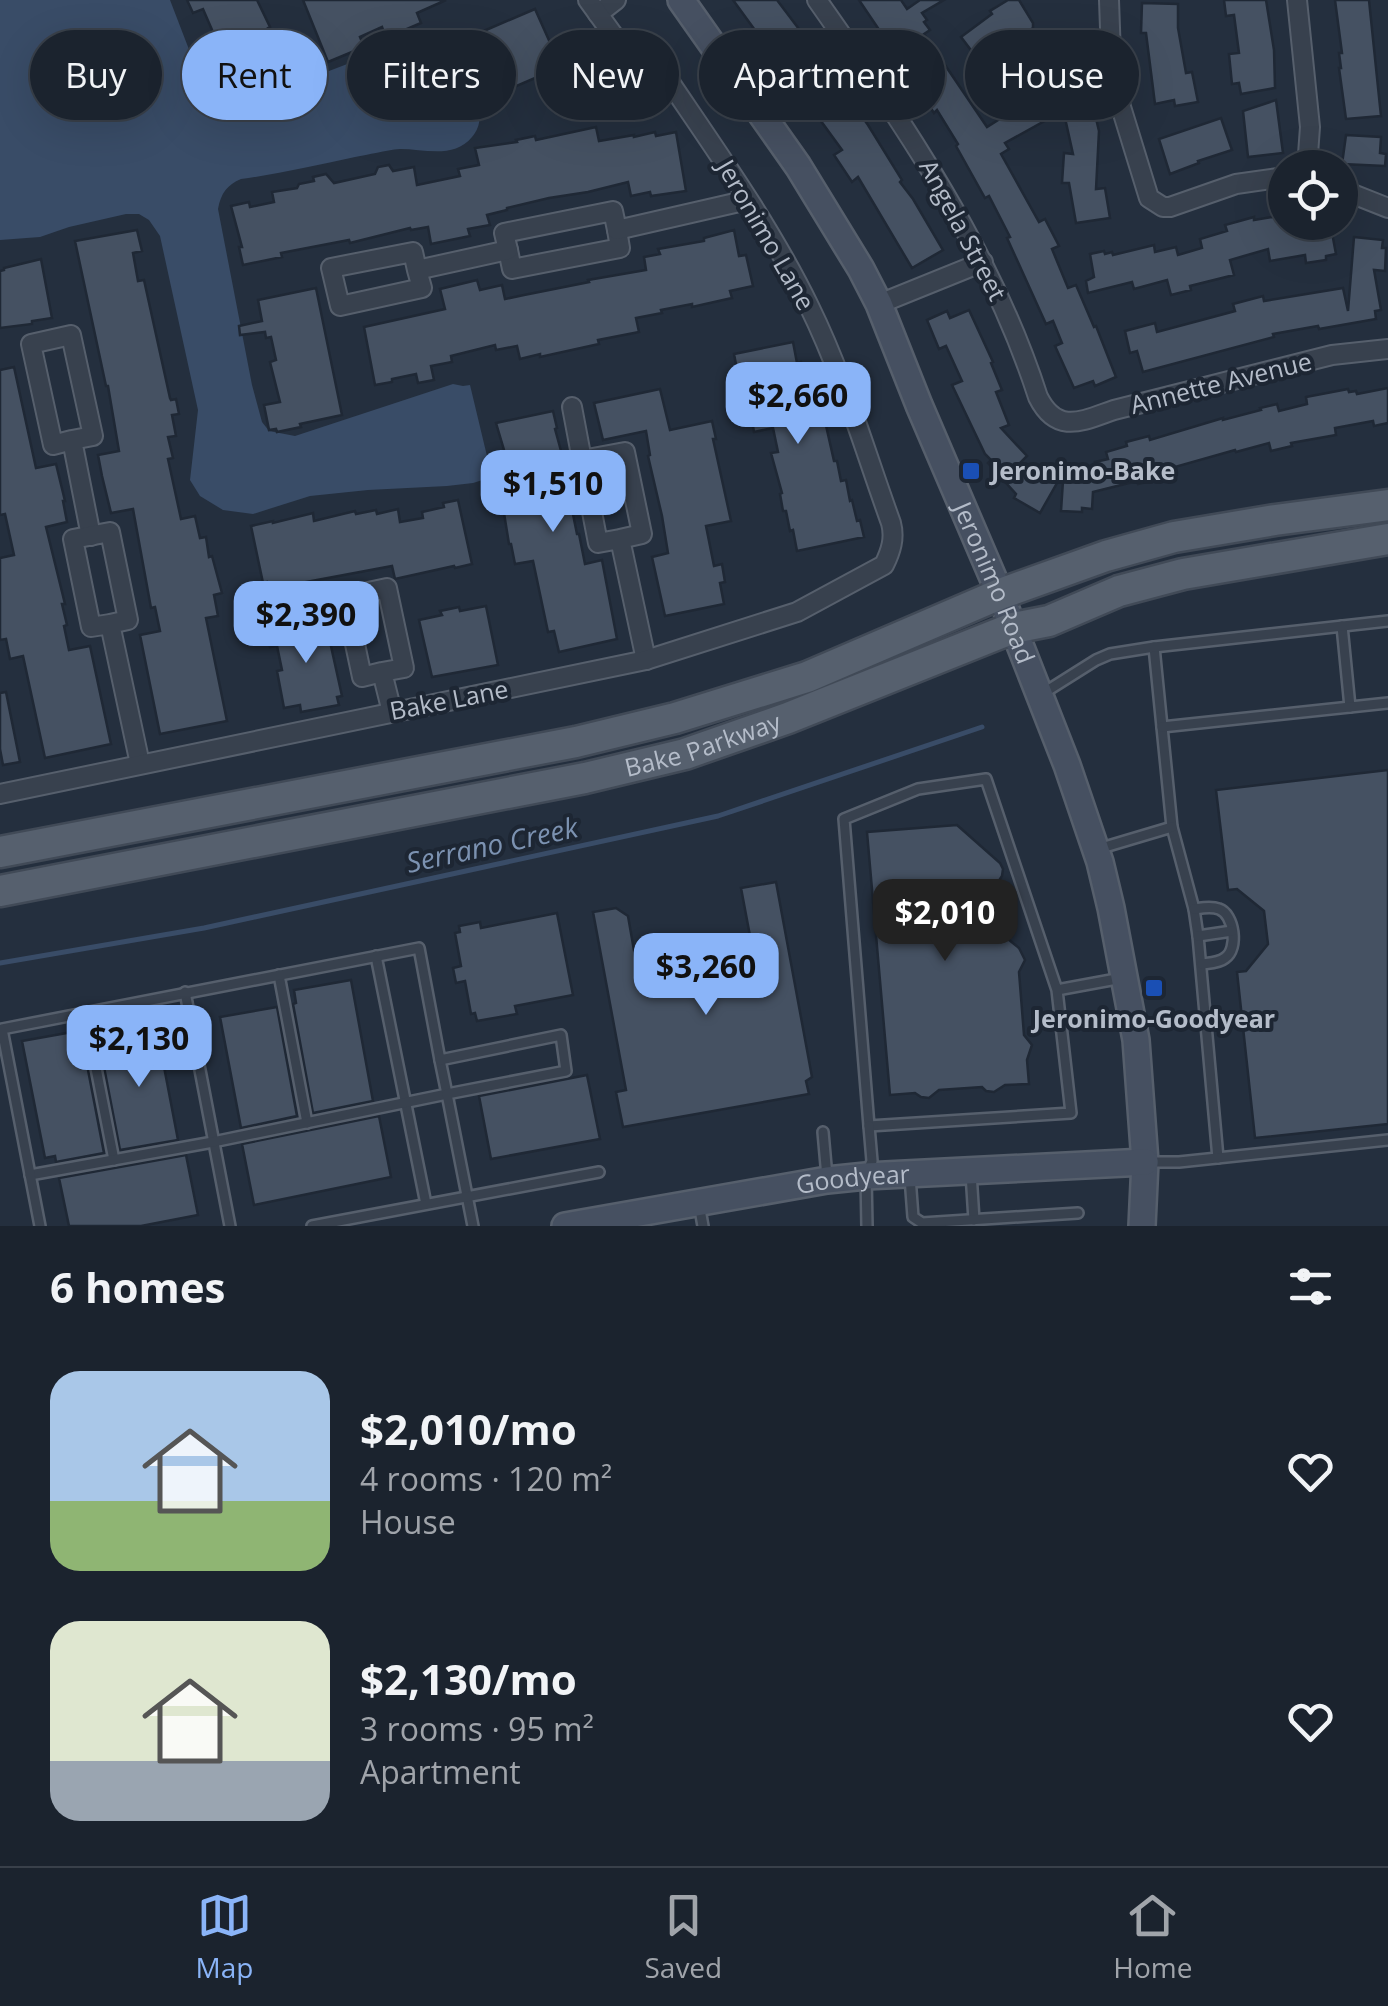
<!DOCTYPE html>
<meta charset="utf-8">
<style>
:root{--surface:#1b232e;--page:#242b36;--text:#f1f3f6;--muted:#a0a4aa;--line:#39404a;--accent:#8ab4f8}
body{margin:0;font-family:"Open Sans",sans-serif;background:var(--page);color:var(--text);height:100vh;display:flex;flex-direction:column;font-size:38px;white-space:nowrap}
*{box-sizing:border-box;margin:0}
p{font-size:32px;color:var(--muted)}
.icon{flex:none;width:55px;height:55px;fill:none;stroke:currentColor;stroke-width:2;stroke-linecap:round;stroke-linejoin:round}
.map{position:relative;height:1226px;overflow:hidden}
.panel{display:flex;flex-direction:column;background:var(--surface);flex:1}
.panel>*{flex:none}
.top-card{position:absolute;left:30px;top:30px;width:1330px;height:90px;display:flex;gap:20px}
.controls{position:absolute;left:1268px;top:150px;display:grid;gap:20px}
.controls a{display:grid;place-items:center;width:90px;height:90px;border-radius:50%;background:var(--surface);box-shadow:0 10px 40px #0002,0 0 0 2px var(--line);font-size:50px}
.price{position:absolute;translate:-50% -85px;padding:0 22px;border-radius:20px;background:var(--accent);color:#111;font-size:32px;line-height:65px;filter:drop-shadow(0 2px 5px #0008)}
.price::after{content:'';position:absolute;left:50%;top:60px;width:30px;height:22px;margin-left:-15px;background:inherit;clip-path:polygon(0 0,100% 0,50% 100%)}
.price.active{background:#222;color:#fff}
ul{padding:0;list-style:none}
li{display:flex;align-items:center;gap:30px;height:250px;padding:0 50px}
li span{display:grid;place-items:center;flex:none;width:280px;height:200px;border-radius:30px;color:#555}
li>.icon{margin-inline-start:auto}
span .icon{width:120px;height:120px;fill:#fffc;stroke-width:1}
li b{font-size:42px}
h2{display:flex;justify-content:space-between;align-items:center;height:120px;padding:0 50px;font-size:42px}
.pill{padding:0 35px;border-radius:45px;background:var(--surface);box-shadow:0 10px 40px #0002,0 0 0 2px var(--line);font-size:35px;line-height:90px}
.pill.active{background:var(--accent);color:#111}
.menu{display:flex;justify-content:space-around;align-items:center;height:140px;border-top:2px solid var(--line);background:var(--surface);font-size:28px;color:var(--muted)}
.menu a{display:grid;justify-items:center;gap:5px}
.menu .active{color:var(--accent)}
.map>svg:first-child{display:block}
.water{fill:#394c67}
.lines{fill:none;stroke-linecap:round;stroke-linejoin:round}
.stream{stroke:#394c67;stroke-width:5}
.building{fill:#455162;stroke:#1f2835;stroke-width:2.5}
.lane-casing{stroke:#565f6c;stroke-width:14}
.street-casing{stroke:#565f6c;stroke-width:22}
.secondary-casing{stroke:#565f6c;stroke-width:30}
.primary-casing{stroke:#414a57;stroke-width:35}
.lane{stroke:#38414e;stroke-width:9}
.street{stroke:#38414e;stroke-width:18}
.secondary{stroke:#465061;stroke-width:25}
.primary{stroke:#56606e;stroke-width:30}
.transit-dot{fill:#1a4fb4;stroke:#1d2633;stroke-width:4}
.labels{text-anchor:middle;stroke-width:8;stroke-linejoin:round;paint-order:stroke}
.street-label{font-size:25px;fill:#b4bcc9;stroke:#1d2633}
.poi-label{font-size:25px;font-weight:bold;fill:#b4bcc9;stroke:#1d2633;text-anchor:start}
.water-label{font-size:28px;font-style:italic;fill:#7c92b1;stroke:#1d2633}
</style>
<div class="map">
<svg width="1388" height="1226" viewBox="0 0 1388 1226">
<rect width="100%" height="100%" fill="#242f3e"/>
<path class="water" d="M0,0h170l33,86 8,9 21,7 84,-26 99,-38c24,0 34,18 45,36 11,19 30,42 12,63 -18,22 -47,12 -72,12 -15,1 -31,6 -45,8 -38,8 -76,17 -114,22 -14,6 -20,14 -23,30l34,176 10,37 7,9 26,5 158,-52 10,2 7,-1 22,92 -19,6 -26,3 -79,4 -58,6 -57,18 -30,-4 -23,-14 -10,-16 8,-70 -38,-174 -11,-16 -10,-6h-13l-57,13 -29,10 -40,3z"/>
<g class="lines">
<path class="stream" d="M0,963l204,-35 514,-112 264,-89"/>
</g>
<g class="building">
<path d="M187,0h70l13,27 -2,1 9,22 4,-2 9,21 -45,18 -2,-3 -18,8 -21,-56 9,-4 -10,-23 -10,4z"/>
<path d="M303,0h143l-29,13 4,10 -35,15 -4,-11 -22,10 4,10 -36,15z"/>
<path d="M733,0h44l31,41 -2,1 16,24 -4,2 14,20 6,-5 30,42 34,55 -2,2 13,17 30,51 -31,18 -54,-91 -6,5 -18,-27 8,-5 -64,-88 -5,4 -18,-25 5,-4z"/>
<path d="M859,0h42l6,9 13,-9h24l-22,13 5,7 -3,2 6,8 -6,4 63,93 22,-14 -6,-10 21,-12 4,6 5,-3 15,25 -43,24 4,6 -8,5 38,68 6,-3 14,27 -7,3 16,39 8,-3 18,42 2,-1 20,51 -21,9 -2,-5 -19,7 -19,-42 7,-3 -9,-22 -7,3 -39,-86 3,-1 -21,-41 -4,2 -29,-52 2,-2 -21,-34 -3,3 -33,-49 6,-4 -13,-21 -6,4z"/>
<path d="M1008,0h11l14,23v5l-29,16 3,5 -24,17 -22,-29 31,-23 -2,-3z"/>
<path d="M1224,0h42l8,50 1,38 -34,6 -2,-11 -7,1 -3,-30 10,-1 -5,-38 -8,1z"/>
<path d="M1335,0h34l12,116 -35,3 -7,-51h2l-2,-15h3z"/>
<path d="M1142,3l36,1v24l8,45 6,-1 6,30 -23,4 -1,-6 -19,4 -9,-71h-5z"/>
<path d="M535,9l17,38 6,-2 7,16 -10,4 1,4 -58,25 -9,-19 3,-2 -8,-20 3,-1 -8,-19z"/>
<path d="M1276,100l7,53 -35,4 -5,-46z"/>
<path d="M1092,102l7,29 -3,58 9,-1 5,30 -34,5 -7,-40h-7l2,-30 9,1 -10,-45z"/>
<path d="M1221,118l11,32 -34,11 1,2 -29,11 -11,-35z"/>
<path d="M596,127l3,14 35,-6v2l21,-5 1,4 20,-4 10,59 -35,5 -1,-4 -19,4 -3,-14 -40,10 -39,6 -42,10v2l-20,5 3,10 -22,4 2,7 -39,8 -3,-17 -17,3 -1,-2 -60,15 -1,-3 -68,13 1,4 -39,8 -4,-18h3l-11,-41 18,-4 1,5 24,-5 -2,-10 25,-4 2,-4 15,-3 -1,-4 13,-3 8,9 41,-9 3,-7 11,-2 4,6 21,-4 3,18 43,-9 -2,-7 21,-4 -4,-17 42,-6 -1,-2 19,-4 1,4z"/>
<path d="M1346,135l35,2 -1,16 6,1 -1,12 -43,-2z"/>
<path d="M1285,215v7h45l6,32 -10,2v4l-20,3 -1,-8 -35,6 -2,-12 -38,11 4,15 -44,11 1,4 -20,5 -4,-15 -33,9 -2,-7 -44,11 -2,-12 8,-4 -4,-23 14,-3 1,3 7,-2 1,3 41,-10 1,7 21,-5 2,8 24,-7 -2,-9 27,-8 -2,-6 29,-8v3z"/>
<path d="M137,230l5,21 -9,2 5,28 6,-1 26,118 1,2 5,-1 3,15 -7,1 4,21 -8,1 5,21 -5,1 13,60 14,-3 5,22 6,-1 3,20 3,-1 10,37 -8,2 4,21 -12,2 21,103 -67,13 -20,-99 20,-4 -5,-24 -4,1 -18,-99 -22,4 -9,-37 -4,-21 21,-4 -11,-65h-2l-31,-145z"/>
<path d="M734,230l5,26 7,-1 7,31 -23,5 2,7 -40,9v-3l-31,6 1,3 -26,5 3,14 -41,8 1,4 -59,13v-3l-20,5 -3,-13 -21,4 -1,-5 -44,11 1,6 -21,4 3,14 -16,3 -2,-9 -24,5v3l-17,3 -11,-58 81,-18 -5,-20 37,-9 3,10 22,-5 3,14 19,-4 65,-13 -1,-2 58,-10 -2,-13 16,-3 -2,-5 46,-8v-3z"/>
<path d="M1354,237l29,3 -1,8h4l-1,23 -11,-1 7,40 -6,1 1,8 -57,10 -1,-3 -45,8 1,3 -131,35 -6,-21 -7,2 -5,-22 30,-8 2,9 41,-11 37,-10 -2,-7 30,-8 1,5 79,-13 5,23z"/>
<path d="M41,259l11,59 -20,3v3l-32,4v-57l4,-1v-2z"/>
<path d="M316,288l26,127 -42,9 1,3 -24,5 -1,-3 -7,1 -5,-25 16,-3 -10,-40 6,-2 -5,-23 -5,1 -1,-6 -25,3 -1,-9 23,-5 -4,-21z"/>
<path d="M969,310l24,52 -2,1 11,27 -6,2 13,33 -8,3 26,28 -6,6 36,21 -17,30 -26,-15 2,-4 -28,-31 3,-3 -6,-6 -33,-69 10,-4 -16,-35 -7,3 -12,-29 20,-9 3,7z"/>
<path d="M793,342l4,21 4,-1 5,20h4l4,20 3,-1 4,21 4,-1 9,40h3l4,20 5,-1 4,21 2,-1 5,21 3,-1 4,17 -67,14 -4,-21 -3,1 -4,-20h-3l-3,-17 2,-1 -11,-40 7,-1 -5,-24 -19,4 -3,-17 5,-1 -5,-23 -12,2 -4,-17 3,-1 -4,-21z"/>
<path d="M14,367l22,101 20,-4 9,37h-2l4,21 -21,5 19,77h-3l5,21 -3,1 5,24 21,-4 21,98 -66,14 -22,-102 -13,3 -4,-20 -6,1v-82l14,-3 -9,-41 -5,1v-145z"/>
<path d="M1388,388v35l-14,3 -1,-5 -38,7 1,7 -45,8 1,3 -21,5 -2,-8 -33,9 -1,-2 -71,20 2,7 -28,7 -1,-3 -44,11 -1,17 -10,-1v4l-21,-1 3,-45 32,2 -1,-6 13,-3 -2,-7 21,-6 -1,-4 23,-6 1,4 73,-22v2l38,-10 -1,-2 17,-4 2,7 28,-7 -1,-7 42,-8 1,3 7,-1 1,3z"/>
<path d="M660,389l10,41 42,-9 4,18h-3l18,82 -25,5 8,40 8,-2 3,18 -5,1 4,21 -59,12 -13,-59 16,-4 -6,-37 -14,-60 2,-1 -4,-24 -43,9 -9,-37z"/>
<path d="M553,411l4,17 -2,1 11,40 -2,1 13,64h2l6,30 17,-4 15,79 -58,13 -5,-21 -6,1 -15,-71 -18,3 -4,-20h-2l-6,-37 8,-2 -5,-20 9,-2 -5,-23h-3l-11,-37z"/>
<path d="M458,500l14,64 -17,4 -1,-2 -59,13 -3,-13 -123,23 -2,-7 -4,1 -12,-57 22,-5v2l40,-10 1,8 41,-10 1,3 20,-4 1,4 21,-5 2,13 23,-4 -1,-6 22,-5 -1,-4z"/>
<path d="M486,606l12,59 -66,12 -13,-57 23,-5 -2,-4 19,-4 1,4z"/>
<path d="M325,619l17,77 -5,1 2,8 -38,7 -1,-7 -16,3 -7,-37 5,-1 -5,-24 -7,1 -4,-17z"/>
<path d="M6,692l14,70 -17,3 -3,-16v-56z"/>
<path d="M1388,770v354l-133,14 -18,-166 9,-1 22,-27 -4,-33 -27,-22 -9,1 -12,-100z"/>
<path d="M957,825l43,38 3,6 -1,7 -4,6 5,53 16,13 6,12 -6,12 5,63 8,10 -5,15 2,24 -24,1 -11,7 -8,-1 -4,-4 -43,3 -10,8 -8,-1 -6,-4 -25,2 -23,-263z"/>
<path d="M776,882l36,195 -6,4 3,13 -186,33 -7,-35 10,-2 -33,-178 23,-4 12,8 7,40 115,-20 -9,-48z"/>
<path d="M557,913l16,82 -58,11 2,8 -40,7 -2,-8 -4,1 -6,-33 -9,2 -3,-15 8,-2 -6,-33 5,-1 -1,-6 21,-4 1,6z"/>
<path d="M351,980l22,121 -60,12 -20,-109 3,-1 -2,-13z"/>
<path d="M277,1007l20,109 -56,12 -21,-111z"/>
<path d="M157,1030l21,110 -58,10 -21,-109z"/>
<path d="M78,1031l3,13h2l21,109 -48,9 -1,-6 -10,2 -23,-117z"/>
<path d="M587,1075l13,64 -109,20 -12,-63z"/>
<path d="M379,1116l12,61 -137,28 -12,-61z"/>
<path d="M186,1155l12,60 -57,11h-72l-10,-48z"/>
</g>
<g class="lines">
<g class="lane-casing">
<g id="lane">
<path d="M1342,626l8,81"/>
<path d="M1154,647l18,180 22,82 4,27 20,222"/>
<path d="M1042,694l54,-34 14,-6 44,-7 234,-26"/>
<path d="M1162,727l226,-24"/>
<path d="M1098,849l74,-22"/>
<path d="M1194,909c8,-1 17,-3 25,0 15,5 20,40 6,49 -6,5 -16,5 -23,6"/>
<path d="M1198,936l34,-5"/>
<path d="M376,956l50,248"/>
<path d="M279,975l28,148"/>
<path d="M1057,990l-71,-211 -68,10 -74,30 25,307 202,-13 -14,-123 65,-12"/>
<path d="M185,992l45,234"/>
<path d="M85,1012l29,148"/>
<path d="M823,1132l4,45"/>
<path d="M1147,1162h32l209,-22"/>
<path d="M971,1173l3,47"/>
<path d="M30,1175l183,-33 234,-48 -7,-34"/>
<path d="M910,1177l3,40 9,6 156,-10"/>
<path d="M699,1204l4,22"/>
<path d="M40,1226l-38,-197 417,-81 21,112 121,-25 5,36 -119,23 26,132"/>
<path d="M312,1226l287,-54"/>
<path d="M867,1226l-1,-50 6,-15 -3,-35"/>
</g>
</g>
<g class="street-casing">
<g id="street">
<path d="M817,0c88,125 174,251 221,397 19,38 44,24 76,13l218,-55 56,-6"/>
<path d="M1109,0l2,56 10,51 28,91 14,9h7l66,-23 49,-7"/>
<path d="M1297,0l13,127 -3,41"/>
<path d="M598,14l18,-14"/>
<path d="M1053,61l58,-5"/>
<path d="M1340,189l48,19"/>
<path d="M508,250l4,19 108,-21 -3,-18"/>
<path d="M417,270l-4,-18 -82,16 9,38 82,-18 -5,-18 91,-20 -4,-17 109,-22 4,19 131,-30"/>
<path d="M879,304l104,-42"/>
<path d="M572,407l10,53"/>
<path d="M72,440l-19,5 -22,-101 40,-9 22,101 -21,4 19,96"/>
<path d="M620,539l-22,4 -16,-83 43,-8 17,82 -22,5 26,121"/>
<path d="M110,624l-19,3 -18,-88 37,-7 18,88 -18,4 30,140"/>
<path d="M382,672l-20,5 -17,-80 42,-9 17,80 -22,4 10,40"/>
<path d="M0,794l646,-134 151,-48 87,-47c7,-14 11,-27 7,-42 -26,-72 -48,-148 -82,-217 -39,-80 -92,-154 -142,-228l-9,-11 -36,-20 -34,-47"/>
</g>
</g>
<g class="secondary-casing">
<g id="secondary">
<path id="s1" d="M681,0l117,166 63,103 18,35 40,101 81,189 67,171 33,97 11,46 25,132 9,122 -3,64"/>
<path id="s2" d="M565,1226l262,-46 39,-4 279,-14"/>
</g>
</g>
<g class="primary-casing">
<g id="primary">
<path d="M0,852l576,-110 99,-24 132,-41 193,-83 106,-38 68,-19 101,-17 113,-15"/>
<path id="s3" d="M0,891l585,-113 100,-24 103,-36 225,-90 36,-7 70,-30 64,-17 205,-35"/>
</g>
</g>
<use href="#lane" class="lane"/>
<use href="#street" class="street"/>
<use href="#secondary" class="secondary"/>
<use href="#primary" class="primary"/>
</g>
<g class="transit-dot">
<rect x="961" y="461" width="20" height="20" rx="5"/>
<rect x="1144" y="978" width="20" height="20" rx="5"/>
</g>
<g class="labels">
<g class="street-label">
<text transform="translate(963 230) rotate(62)" y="9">Angela Street</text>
<text transform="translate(766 235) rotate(60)" y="9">Jeronimo Lane</text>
<text transform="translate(1221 383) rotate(-14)" y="9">Annette Avenue</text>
<text dy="9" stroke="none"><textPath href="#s1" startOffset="665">Jeronimo Road</textPath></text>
<text transform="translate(449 700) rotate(-11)" y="9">Bake Lane</text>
<text dy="9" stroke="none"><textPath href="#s3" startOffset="718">Bake Parkway</textPath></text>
<text dy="9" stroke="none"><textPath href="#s2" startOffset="292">Goodyear</textPath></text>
</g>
<g class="poi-label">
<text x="991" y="480">Jeronimo-Bake</text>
<text x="1154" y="1028" text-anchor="middle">Jeronimo-Goodyear</text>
</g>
<g class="water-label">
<text transform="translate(492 845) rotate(-12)" y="10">Serrano Creek</text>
</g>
</g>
</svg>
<div class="controls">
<a><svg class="icon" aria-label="locate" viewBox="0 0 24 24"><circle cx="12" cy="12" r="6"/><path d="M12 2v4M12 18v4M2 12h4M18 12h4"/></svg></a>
</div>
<b class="price" style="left:798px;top:447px">$2,660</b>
<b class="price" style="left:553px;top:535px">$1,510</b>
<b class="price" style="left:306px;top:666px">$2,390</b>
<b class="price active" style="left:945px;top:964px">$2,010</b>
<b class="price" style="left:706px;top:1018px">$3,260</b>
<b class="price" style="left:139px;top:1090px">$2,130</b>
<div class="top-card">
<a class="pill">Buy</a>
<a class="pill active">Rent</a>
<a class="pill">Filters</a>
<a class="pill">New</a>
<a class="pill">Apartment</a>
<a class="pill">House</a>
</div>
</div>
<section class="panel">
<h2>6 homes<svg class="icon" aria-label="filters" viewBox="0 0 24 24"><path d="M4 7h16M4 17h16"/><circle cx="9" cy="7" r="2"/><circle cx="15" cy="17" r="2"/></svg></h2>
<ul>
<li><span style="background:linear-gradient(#a9c7e8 65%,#8fb573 0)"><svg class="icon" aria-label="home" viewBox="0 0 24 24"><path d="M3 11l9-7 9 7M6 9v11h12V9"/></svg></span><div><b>$2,010/mo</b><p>4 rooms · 120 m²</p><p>House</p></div><svg class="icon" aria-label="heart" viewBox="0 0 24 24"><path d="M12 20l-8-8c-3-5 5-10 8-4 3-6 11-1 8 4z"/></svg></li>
<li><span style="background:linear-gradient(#dfe7d0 70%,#9aa5b1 0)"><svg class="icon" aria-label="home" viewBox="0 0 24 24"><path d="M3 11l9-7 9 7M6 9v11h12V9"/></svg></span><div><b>$2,130/mo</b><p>3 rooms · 95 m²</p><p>Apartment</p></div><svg class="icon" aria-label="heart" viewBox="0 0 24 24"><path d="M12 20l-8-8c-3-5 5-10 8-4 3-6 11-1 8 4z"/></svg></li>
</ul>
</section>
<nav class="menu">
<a class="active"><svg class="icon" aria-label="map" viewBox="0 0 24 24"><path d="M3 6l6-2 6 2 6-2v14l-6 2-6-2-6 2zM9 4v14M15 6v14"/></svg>Map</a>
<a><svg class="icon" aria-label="saved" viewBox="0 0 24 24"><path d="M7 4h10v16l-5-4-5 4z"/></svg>Saved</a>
<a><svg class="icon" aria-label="home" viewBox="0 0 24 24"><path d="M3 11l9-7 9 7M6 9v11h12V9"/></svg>Home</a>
</nav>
